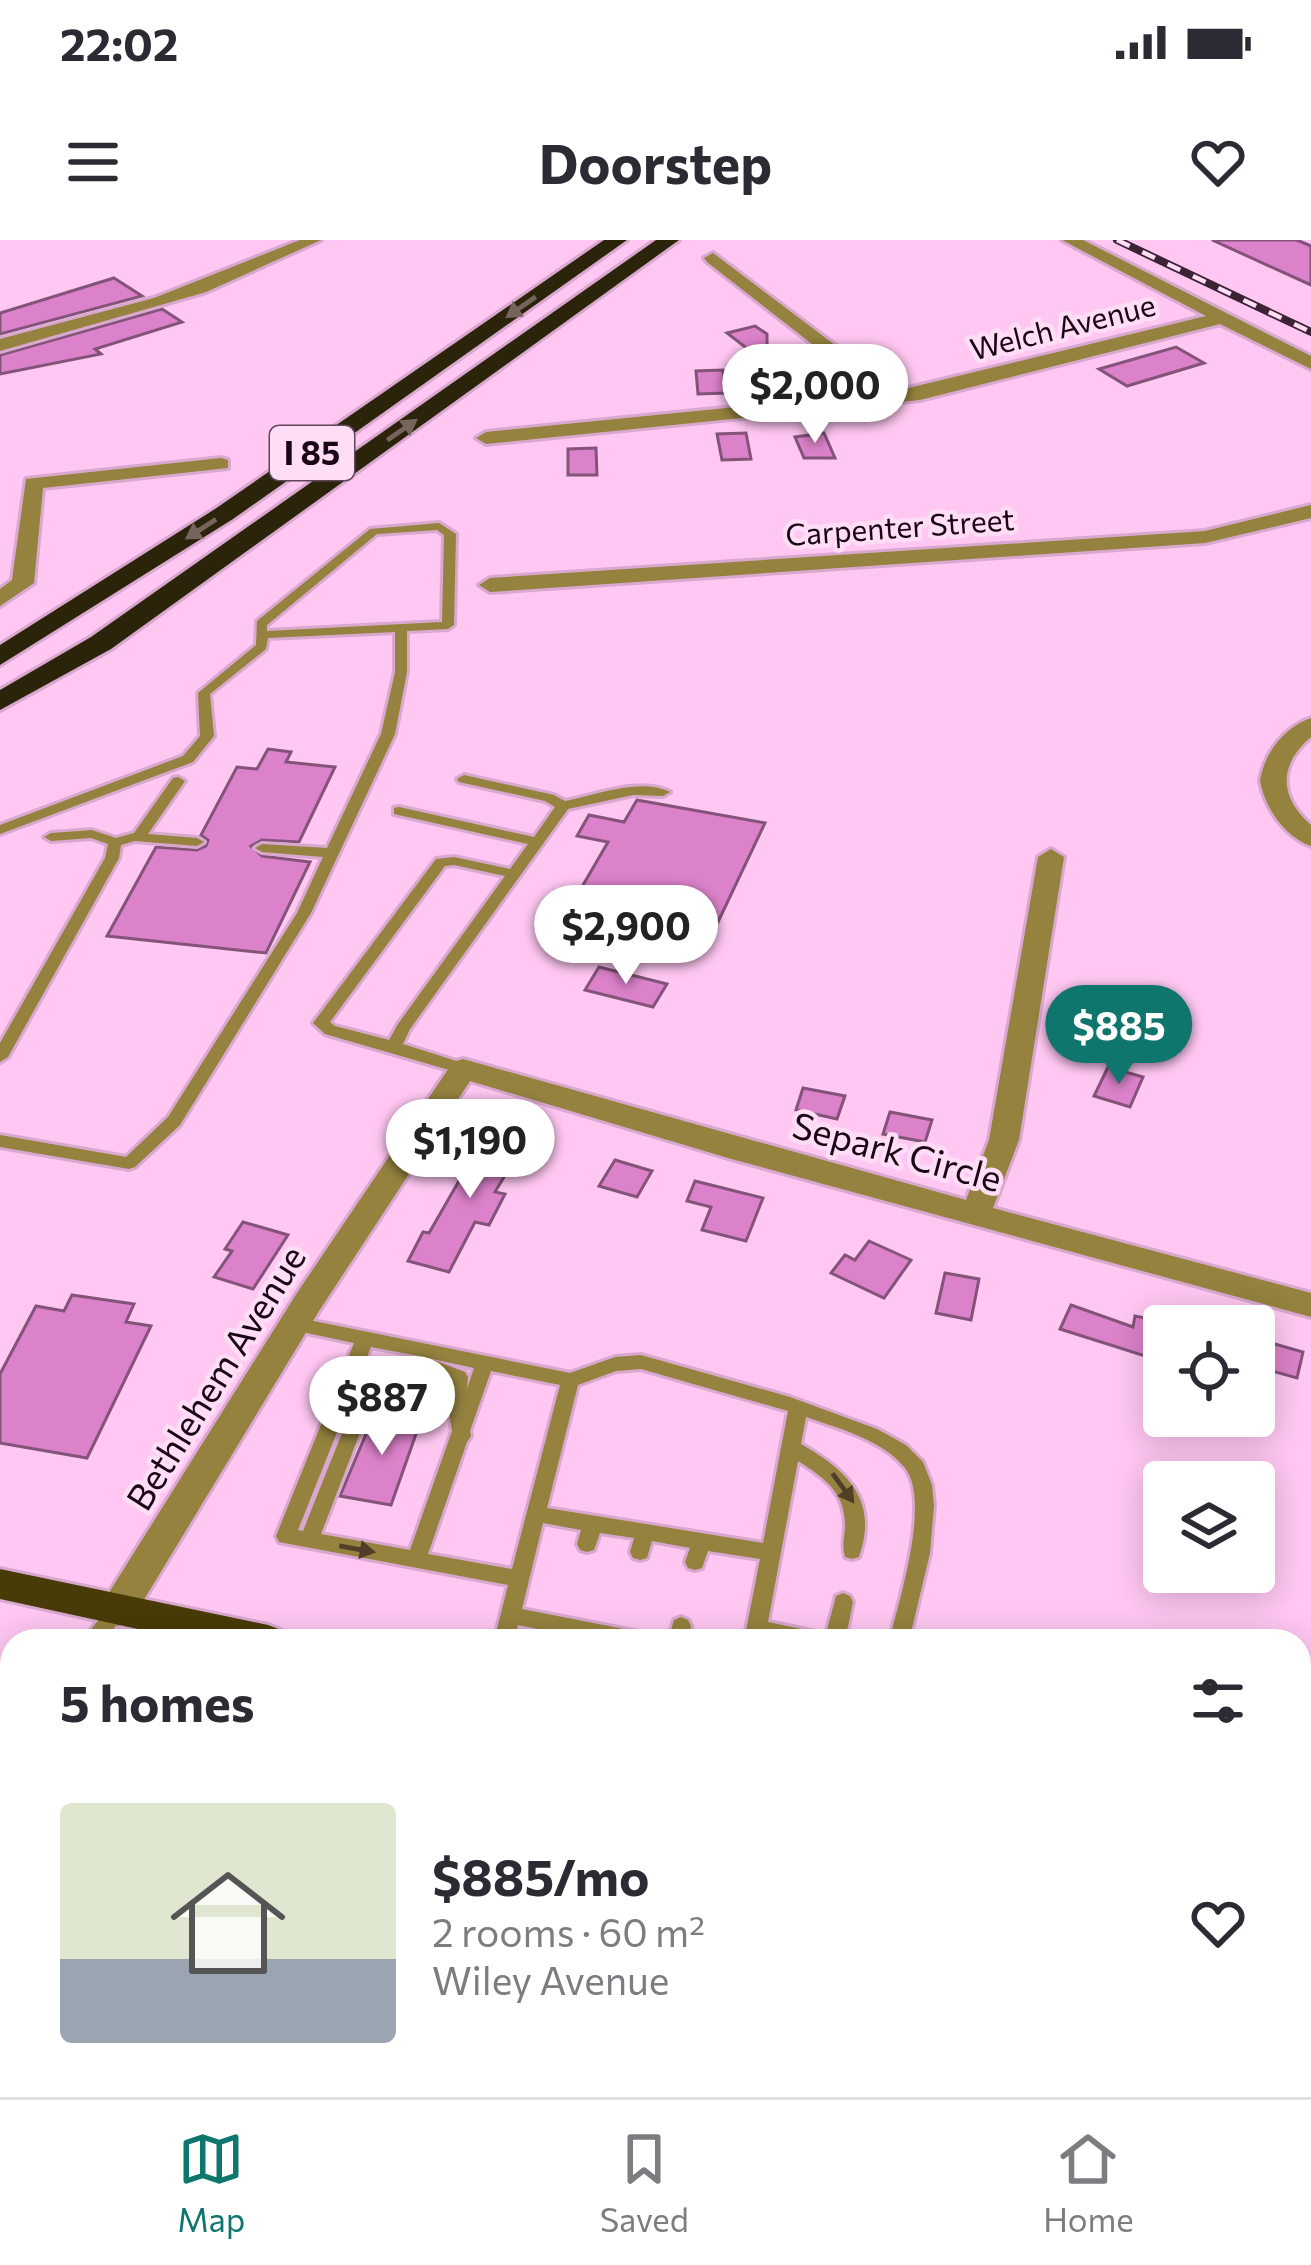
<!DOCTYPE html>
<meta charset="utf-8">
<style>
:root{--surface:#fff;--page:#f2f2f3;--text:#2b2b33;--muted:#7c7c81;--line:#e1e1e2;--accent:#0f766e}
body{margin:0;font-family:Commissioner,sans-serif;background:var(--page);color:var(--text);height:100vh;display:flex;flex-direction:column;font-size:45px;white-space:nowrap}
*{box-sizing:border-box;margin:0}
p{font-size:39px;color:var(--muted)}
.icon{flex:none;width:66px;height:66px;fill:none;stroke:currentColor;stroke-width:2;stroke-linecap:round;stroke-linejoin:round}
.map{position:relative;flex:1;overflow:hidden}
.drawer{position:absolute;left:0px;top:1389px;width:1311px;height:468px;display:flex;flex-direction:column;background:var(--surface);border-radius:36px 36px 0 0;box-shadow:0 6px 30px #0003}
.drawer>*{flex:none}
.controls{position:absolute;left:1143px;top:1065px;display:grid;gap:24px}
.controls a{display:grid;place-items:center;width:132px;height:132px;border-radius:12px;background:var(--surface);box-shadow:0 6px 30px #0003;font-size:60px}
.price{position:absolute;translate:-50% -102px;padding:0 27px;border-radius:42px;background:#fff;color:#222;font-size:39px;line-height:78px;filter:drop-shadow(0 3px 6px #0008)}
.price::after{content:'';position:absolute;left:50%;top:72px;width:36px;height:27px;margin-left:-18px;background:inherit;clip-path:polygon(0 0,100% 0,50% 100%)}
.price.on{background:var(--accent);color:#fff}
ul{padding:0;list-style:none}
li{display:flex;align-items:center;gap:36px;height:300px;padding:0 60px}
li+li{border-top:3px solid var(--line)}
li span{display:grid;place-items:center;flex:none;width:336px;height:240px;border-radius:12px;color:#555}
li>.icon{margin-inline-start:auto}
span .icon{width:144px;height:144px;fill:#fffc;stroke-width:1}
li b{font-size:51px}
h2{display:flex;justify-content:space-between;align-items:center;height:144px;padding:0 60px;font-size:51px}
.status{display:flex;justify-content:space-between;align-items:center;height:84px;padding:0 60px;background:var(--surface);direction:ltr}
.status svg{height:33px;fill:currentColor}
header{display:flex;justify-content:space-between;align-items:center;height:156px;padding:0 60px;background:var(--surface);font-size:54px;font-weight:700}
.dock{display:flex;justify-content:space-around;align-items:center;height:168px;border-top:3px solid var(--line);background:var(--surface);font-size:33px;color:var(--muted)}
.dock a{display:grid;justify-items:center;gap:6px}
.dock .on{color:var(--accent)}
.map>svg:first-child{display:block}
.building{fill:#dc82ca;stroke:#835379;stroke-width:3}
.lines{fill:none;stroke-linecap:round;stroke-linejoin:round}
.lane-casing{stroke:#daa8cf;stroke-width:6}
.street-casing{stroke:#daa8cf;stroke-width:6}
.primary-casing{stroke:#daa8cf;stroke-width:6}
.highway-casing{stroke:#daa8cf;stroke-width:6}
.lane{fill:#94823e;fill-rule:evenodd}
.street{fill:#94823e;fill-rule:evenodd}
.primary{fill:#483b07;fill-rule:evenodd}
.highway{fill:#2b240b;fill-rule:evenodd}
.rail-casing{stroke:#3b2235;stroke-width:8}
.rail{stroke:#ffddf6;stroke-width:4.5;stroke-dasharray:14;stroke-linecap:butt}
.oneway{fill:#75655d}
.oneway2{fill:#513e28}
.labels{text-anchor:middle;stroke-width:9;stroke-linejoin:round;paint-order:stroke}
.far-street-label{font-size:30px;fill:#1a0716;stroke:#ffddf6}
.shield{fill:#ffddf6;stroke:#5f4759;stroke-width:3}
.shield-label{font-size:33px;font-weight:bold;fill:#1a0716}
.street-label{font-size:36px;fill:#1a0716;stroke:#ffddf6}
</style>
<div class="status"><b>22:02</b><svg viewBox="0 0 49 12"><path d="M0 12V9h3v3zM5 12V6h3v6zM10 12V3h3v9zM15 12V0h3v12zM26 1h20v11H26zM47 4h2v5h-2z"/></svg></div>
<header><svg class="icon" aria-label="menu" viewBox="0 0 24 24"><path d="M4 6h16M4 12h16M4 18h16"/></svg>Doorstep<svg class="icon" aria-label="heart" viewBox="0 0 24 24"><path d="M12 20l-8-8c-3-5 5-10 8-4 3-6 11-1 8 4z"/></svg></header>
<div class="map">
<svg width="1311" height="1857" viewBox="0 0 1311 1857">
<rect width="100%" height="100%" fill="#ffc7f2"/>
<g class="building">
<path d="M1212,0h85l14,6v39z"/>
<path d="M114,38l28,18 -142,38v-21z"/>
<path d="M162,69l20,13 -87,27 6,5 -101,20v-19z"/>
<path d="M755,86l12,8v30l-40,-31z"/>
<path d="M1176,107l28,16 -77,23 -28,-17z"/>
<path d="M723,130l3,23 -28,1 -2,-23z"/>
<path d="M746,193l5,26 -29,1 -5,-26z"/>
<path d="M824,193l11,25h-31l-9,-21z"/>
<path d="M596,208l1,27h-29v-26z"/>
<path d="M268,509l23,3 -5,10 49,5 -36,75 -37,-2 -11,6 11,10 48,6 -44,91 -159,-17 49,-89 41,3 9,-4 2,-6 -7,-5 36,-68 20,2z"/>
<path d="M637,560l128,23 -47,99 -139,-30 29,-50 -31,-6 12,-21 35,7z"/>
<path d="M599,727l68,17 -14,23 -68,-17z"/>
<path d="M1108,827l35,10 -13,30 -36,-11z"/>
<path d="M803,848l42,8 -8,23 -41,-9z"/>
<path d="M890,872l42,8 -7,22 -42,-8z"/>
<path d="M490,887l38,10 -33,55 10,2 -16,31 -14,-3 -26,50 -41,-11 15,-29 6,1z"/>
<path d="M615,920l37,11 -15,26 -38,-11z"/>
<path d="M695,941l68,17 -17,43 -44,-11 9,-23 -24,-6z"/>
<path d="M243,982l45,13 -35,54 -39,-12 18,-26 -7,-2z"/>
<path d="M869,1001l42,19 -27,38 -53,-25 14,-18 10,5z"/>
<path d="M945,1033l34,6 -8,41 -35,-7z"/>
<path d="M72,1055l62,9 -8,18 25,4 -64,132 -87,-15v-69l36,-68 28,5z"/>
<path d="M1071,1065l62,22 2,-11 29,6v40l-104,-33z"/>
<path d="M1254,1098l49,14 -6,26 -43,-12z"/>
<path d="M376,1170l46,7 -31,88 -51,-9z"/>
</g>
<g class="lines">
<g class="lane-casing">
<g id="lane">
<path d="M439,283l17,11 -2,91 -6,4 -41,2v41l-12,62 -84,179 -131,212 -45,42 -6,2 -129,-22v-12l126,22 42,-40 129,-204 26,-56 -61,-5 -7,-4 7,-4 65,4 54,-114 14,-62v-40l-127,6 -2,11 -56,45 4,42 -21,26 -193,72v-9l183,-69 17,-20 -2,-43 58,-48 1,-24 113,-92zM437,290l7,5 -2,87 -175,9v-6l110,-91z"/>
<path d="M464,535l90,20 11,6c31,-6 76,-24 105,-9l-7,4 -30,-1 -65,14 -158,220 -7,15 66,21 2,4 -2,4 -6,1 -138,-40 -12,-11 123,-164 18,-2 56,12 18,-25 -134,-30v-6l5,-1 135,30 21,-30 -10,-6 -86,-19 -2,-3zM454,625l51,11 -107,148 -9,16 -54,-14 -5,-4 115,-156z"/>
<path d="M178,537l7,4 -37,53 49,4 7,4 -7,4 -62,-5 -14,4 -2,13 -111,199 -8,5v-19l105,-185 3,-14 -17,-6 -40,3 -7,-4 7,-4 41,-3 24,8 18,-5 39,-55z"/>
<path d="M294,1077l276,56 45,-16 26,-2 149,42 87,32 29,16 17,17 9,23 2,21 -4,47 -21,88h-20c10,-39 42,-140 16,-173 -22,-28 -67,-40 -99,-51l-5,27c46,26 78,56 58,113l-7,2 -7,-2c-3,-10 -1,-18 0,-29 1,-35 -20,-50 -47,-67l-30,161 58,12 10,-38 7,-3 7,3 3,6 -8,39h-101l16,-82 -52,-8 -6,17 -7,2 -7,-2 -3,-6 5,-14 -38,-7 -5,17 -7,2 -7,-2 -3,-6 4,-14 -34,-5 -6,17 -7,2 -7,-2 -3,-6 4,-14 -38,-7 -21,86 117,23 7,3 3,6h-54l-77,-16 -4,16h-20l14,-56 -229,-43 -3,-6 78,-193 -66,-14 -3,-5 3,-5zM371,1107l48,9 -41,22 -24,25 -51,128 -5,-1zM428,1118l46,10 -7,21 1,-12 -3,-5zM641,1129l147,42 -25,132 -216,-35 31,-123 38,-14zM422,1131l27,10 -1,11 -39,-14zM491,1131l69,14 -48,184 -84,-15 39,-112 4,-6 -1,-5zM388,1151l26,2 34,14 4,24 -42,119 -89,-16 47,-122z"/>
<path d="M118,1361l7,3 3,6 -24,31h-22l29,-37z"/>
<path d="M681,1377l7,3 3,6 -3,15h-20l6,-21z"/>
<path d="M0,1443l12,3v18l-12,-3z"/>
<path d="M12,1558v33l-4,9 -8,3v-33l4,-9z"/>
</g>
</g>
<g class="street-casing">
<g id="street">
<path d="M300,0h21l-115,52 -206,59v-12l154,-41z"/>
<path d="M1062,0h21l228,116v13l-91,-45 -300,76 -434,44 -10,-6 10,-6 389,-39 -168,-131 -3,-4 9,-5 183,138 310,-75z"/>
<path d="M221,218l7,2v8l-185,20 -9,95 -34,23v-17l12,-9 14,-101z"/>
<path d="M1311,265v13l-106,25 -715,49 -11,-7 11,-7 715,-47z"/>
<path d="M1311,478v19c-33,28 -32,60 0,88v21c-26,-9 -46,-38 -51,-65 4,-27 24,-54 51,-63z"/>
<path d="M1051,609l13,8 -45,283 -26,68 318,85v24l-583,-159 -258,-77 -151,230 -188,310 -13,5 -13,-5 -5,-11 5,-11 192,-306 156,-231 10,-3 503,141 23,-60 49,-283z"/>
<path d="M0,1729l12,3v42l-12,-3z"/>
<path d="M370,1845h88l5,12h-89z"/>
<path d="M856,1845h42l-2,12h-44z"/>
</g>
</g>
<g class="primary-casing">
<g id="primary">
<path d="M0,1329l268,56 13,5 5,11h-93l-193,-42z"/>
<path d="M1299,1596l12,2v38l-12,-2z"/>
</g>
</g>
<g class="highway-casing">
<g id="highway">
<path d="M604,0h23l-394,279 -233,146v-20l215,-136z"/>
<path d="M656,0h23l-568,409 -111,61v-20l91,-53z"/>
</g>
</g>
<use href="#lane" class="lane"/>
<use href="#street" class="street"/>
<use href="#primary" class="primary"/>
<use href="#highway" class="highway"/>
<g class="rail-casing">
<path id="rail" d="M1117,0l194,92"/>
</g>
<use href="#rail" class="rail"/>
</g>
<defs><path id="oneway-solid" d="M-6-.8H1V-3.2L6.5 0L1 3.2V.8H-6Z" transform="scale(3)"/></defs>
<g class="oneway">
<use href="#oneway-solid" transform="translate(521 67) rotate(145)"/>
<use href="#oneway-solid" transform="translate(402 190) rotate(-35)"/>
<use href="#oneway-solid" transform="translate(201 289) rotate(147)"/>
</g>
<g class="oneway2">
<use href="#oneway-solid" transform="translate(843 1248) rotate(54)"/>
<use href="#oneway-solid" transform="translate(357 1309) rotate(10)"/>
</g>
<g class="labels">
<g class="far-street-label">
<text transform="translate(1063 88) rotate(-14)" y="10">Welch Avenue</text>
<text transform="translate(900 288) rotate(-4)" y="10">Carpenter Street</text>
</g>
<rect class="shield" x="270" y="186" width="84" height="54" rx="9"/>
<g class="shield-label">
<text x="312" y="225">I 85</text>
</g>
<g class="street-label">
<text transform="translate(897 912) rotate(15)" y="13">Separk Circle</text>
<text transform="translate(216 1138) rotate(-58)" y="13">Bethlehem Avenue</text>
</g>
</g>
</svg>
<div class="controls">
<a><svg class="icon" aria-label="locate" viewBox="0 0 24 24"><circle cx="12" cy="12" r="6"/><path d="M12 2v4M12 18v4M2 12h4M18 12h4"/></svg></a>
<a><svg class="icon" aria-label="layers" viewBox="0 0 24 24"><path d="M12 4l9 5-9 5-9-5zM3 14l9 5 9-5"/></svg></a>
</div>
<b class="price" style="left:815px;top:206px">$2,000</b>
<b class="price" style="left:626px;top:747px">$2,900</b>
<b class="price on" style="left:1119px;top:847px">$885</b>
<b class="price" style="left:470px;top:961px">$1,190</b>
<b class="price" style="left:382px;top:1218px">$887</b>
<section class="drawer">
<h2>5 homes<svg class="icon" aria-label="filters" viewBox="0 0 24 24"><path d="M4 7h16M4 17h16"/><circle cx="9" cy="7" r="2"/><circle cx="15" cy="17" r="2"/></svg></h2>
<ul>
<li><span style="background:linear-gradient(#dfe7d0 65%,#9aa5b1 0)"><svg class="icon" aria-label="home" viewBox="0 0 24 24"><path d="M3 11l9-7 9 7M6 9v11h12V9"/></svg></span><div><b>$885/mo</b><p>2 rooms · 60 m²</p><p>Wiley Avenue</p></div><svg class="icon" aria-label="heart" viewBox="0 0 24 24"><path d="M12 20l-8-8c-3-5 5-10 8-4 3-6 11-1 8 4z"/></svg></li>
</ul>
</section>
</div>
<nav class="dock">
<a class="on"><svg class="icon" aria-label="map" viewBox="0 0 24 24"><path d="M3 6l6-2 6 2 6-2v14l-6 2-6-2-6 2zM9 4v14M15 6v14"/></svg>Map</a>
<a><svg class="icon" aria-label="saved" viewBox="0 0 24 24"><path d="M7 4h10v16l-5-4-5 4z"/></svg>Saved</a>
<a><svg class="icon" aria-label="home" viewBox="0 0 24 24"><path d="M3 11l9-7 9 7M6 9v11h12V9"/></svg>Home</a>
</nav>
